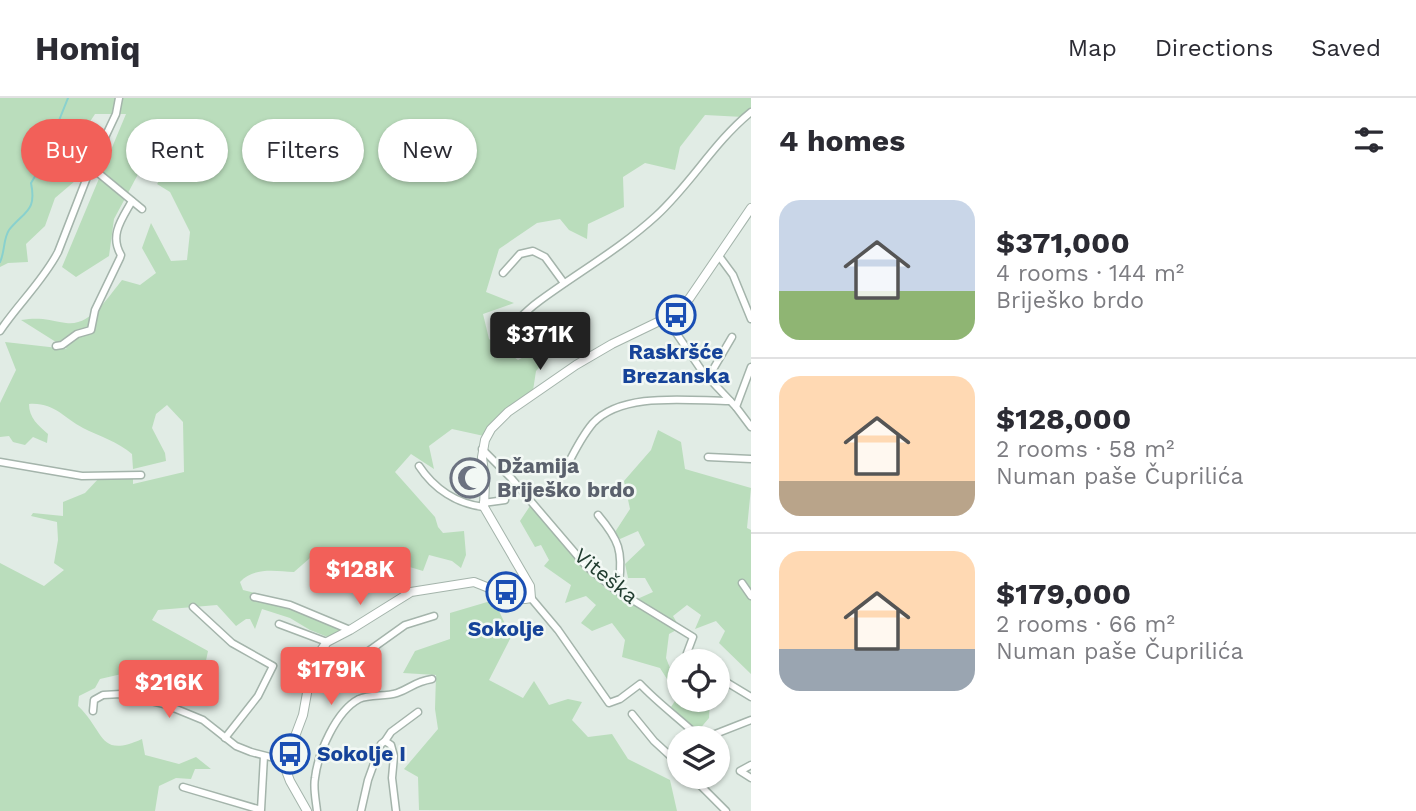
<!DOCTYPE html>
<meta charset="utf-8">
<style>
:root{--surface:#fff;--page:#f2f2f3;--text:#2b2b33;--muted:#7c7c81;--line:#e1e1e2;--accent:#f26059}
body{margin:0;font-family:"Work Sans",sans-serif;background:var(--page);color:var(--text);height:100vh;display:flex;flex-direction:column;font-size:26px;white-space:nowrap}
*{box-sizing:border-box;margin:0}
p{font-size:23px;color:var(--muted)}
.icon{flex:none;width:38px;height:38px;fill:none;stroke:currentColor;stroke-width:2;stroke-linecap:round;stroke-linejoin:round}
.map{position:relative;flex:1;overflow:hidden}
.drawer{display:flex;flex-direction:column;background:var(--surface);width:665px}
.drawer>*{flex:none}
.guide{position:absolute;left:21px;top:21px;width:625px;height:63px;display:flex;gap:14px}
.fabs{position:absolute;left:667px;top:551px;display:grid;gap:14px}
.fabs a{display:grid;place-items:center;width:63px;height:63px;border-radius:50%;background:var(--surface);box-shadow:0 2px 5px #0004;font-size:35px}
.price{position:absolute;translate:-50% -60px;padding:0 16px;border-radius:7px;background:var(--accent);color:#fff;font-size:23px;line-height:46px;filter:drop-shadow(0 2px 4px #0008)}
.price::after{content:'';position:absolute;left:50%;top:42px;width:21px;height:16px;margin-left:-10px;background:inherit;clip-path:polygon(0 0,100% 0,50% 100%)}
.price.selected{background:#222;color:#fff}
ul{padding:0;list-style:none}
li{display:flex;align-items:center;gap:21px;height:175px;padding:0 28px}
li+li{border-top:2px solid var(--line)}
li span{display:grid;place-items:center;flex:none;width:196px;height:140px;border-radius:21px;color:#555}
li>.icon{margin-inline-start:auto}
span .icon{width:84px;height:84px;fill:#fffc;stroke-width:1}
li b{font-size:30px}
h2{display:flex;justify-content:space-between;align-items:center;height:84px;padding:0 28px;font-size:30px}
.tag{padding:0 24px;border-radius:32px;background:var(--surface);box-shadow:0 2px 5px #0004;font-size:24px;line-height:63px}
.tag.selected{background:var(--accent);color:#fff}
header{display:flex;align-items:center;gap:42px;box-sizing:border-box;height:98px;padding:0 35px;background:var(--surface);border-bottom:2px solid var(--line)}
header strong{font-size:33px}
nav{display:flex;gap:38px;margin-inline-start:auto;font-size:24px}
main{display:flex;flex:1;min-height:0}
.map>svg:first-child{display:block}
.green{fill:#baddbc}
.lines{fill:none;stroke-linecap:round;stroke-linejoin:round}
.stream{stroke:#89d1ce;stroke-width:2}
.minor-casing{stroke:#a4b4ab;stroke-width:9}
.tertiary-casing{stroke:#a4b4ab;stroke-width:10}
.minor{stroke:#fff;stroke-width:6}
.tertiary{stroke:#fff;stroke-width:8}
.labels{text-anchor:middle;stroke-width:5;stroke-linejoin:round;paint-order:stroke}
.transit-label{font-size:21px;font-weight:bold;fill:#164399;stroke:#f2f8f4}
.worship-label{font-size:21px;font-weight:bold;fill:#5b616d;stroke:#f2f8f4;text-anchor:start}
.street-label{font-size:21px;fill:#213d30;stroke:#f2f8f4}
</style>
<header>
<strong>Homiq</strong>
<nav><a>Map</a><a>Directions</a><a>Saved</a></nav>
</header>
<main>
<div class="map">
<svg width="751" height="713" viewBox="0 0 751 713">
<rect width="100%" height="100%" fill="#e1ece5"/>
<g class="green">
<path d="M0,0h751v13l-8,6 -38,-2 -25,32 -5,23 -30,-7 -22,14 1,30 -36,17 -1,15 -18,-9 -9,-11 -23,4 -38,26 -13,43 28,11 -31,11 6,25 29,21 21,-11 -8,-23 17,-11 16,26 -28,30 -4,26 -48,39 -32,-7 -23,17 5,23 -23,-15 -16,18 40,45 3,10 5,6 21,-2 2,24 -5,13 -9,-7 -23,-6 -6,16 -20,-6 -19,-10 -26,8c-14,-7 -32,-1 -48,-5l-16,14c-19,-1 -40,-5 -54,10l3,8 52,13 53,26 -18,9 -20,-8 -20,-12 -28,-9 -7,20 -5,-10h-4l-10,7 -19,-21 -59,5 -6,10 56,31 -7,34 -19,-4 -10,8 -46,-16 -26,6 -5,9 -16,8 -1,10c27,25 20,53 64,33l3,16 34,9 17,-7 15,12h-16l-4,10 -15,-1 -17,8 -4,25h-155v-248l44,23 20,-16 -10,-7 4,-23 -1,-18 -26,-6 2,-3 30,3v-14l22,-9 15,-16 33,2v5l51,-12 -1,-50 -16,-17 -11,9 -4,14 13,25 1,8 -33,8 -1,-15c-14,-12 -33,-18 -49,-26 -19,-10 -29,-26 -54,-24 0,14 9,21 19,30l-1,9 -14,-6 -8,8 -12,-3 -4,-6 -9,1v-34l16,-33 -11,-28 62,7 -46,-29c20,-3 26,0 45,3 24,4 43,-27 56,-43l18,5 16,-12 -14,-25 9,-25 20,38 16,-1 3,-28 -20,-40 -13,-8 29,-45 -20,-17 -52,97 -5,37 -33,21 -14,-10 64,-153h-31l-26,40 13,21 -27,23 -10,28 -19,18 2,18 -20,1 -8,4z"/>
<path d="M658,332l23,12 4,27 66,19 -4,40 4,2v144l-32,-31 6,-12 -9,-10 -21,8 6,-14 -14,-10 -14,11 7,12 -11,6 -3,24 8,20 5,-3v14l-12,-10 -7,-11 -38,-11 3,-17 -13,-17 -20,8 -11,-8 15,-18 -10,-9 -21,7 6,-18 -27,-19 5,-6 -8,-15 -6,2 -15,-26 14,-21 5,16 67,73 16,-3 6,12 7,2 18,-8 -8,-14h-17l-3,-14 20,-19 -7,-14 -18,8 -5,-7 15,-23 -6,-28 27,-31z"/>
<path d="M494,502l17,37 -22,43 34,18 11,-17 15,24 19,-6 14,3 -10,18 16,17 24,-3 16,25 42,21 7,31 -258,-1 -1,-33 -14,-8 34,-40 -3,-20 1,-34 -33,-2 12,-22 35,-12v-26z"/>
<path d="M679,597v5h31l-1,18 -11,13 -27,-24z"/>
</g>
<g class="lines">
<path class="stream" d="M0,164c5,-10 3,-23 9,-32 15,-19 28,-18 22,-47l28,-47 -1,-13 10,-25"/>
<g class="minor-casing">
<g id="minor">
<path d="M91,69l51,42"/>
<path d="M719,158l14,19 18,44"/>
<path d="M503,175l17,-19 13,-3 12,6 19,26"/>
<path d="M666,220l36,53 34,36 15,20"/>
<path d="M0,233c18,-27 43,-50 58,-79l33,-85 25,-53 3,-16"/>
<path d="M506,233c11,-10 21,-21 32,-29 39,-29 82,-53 118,-86 35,-32 58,-74 95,-104"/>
<path d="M56,248l6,-1 15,-11 14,-4 4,-20 25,-52 1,-3c-12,-20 1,-36 11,-54"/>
<path d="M708,280l24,-41"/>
<path d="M736,309l15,-40"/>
<path d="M482,351l29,29 76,89 26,21 80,49 -6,16 7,9"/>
<path d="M708,359l43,2"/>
<path d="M0,364l82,14 59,-1"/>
<path d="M419,368c15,23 38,38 65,41"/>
<path d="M565,372c8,-16 16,-33 28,-47 30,-32 97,-22 137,-22"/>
<path d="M483,405l22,-3"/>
<path d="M598,417c21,25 25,36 21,68l-3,4h-4"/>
<path d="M742,485l9,13"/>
<path d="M254,499l36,8 60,25"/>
<path d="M531,500l27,32 51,73 11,-4 20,-15c19,20 40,35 60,54"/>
<path d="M193,509l39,36 41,23 -15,30 -33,42"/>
<path d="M279,526l48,18"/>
<path d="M317,558l15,14h10l63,-45 29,-9"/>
<path d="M718,579l33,20"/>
<path d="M93,613l1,-11 9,-5 18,-1 43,10 39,16 33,26 15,6 31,8"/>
<path d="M632,616l22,27 25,23"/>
<path d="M705,640l46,-18"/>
<path d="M385,643l6,-9 27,-20"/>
<path d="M751,667l-11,6 11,7"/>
<path d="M692,679l34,34"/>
<path d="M183,689l78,23 3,-54"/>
<path d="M317,713c-1,-10 -4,-23 -2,-33 3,-25 21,-67 44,-79 11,-5 26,-2 38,-6 14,-5 17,-11 35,-14"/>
<path d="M361,713l7,-31 13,-36 4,-3 6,4 3,11 -2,22 4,33"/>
</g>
</g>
<g class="tertiary-casing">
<path id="tertiary" d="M307,713l-17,-30 -8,-21 9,-13 12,-32 8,-44 6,-15 10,-14 23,-12 61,-38 63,-10 30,12 21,5 6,-1 -1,-12 -46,-79 1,-26 -3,-24 3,-17 6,-11 17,-17 68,-47 36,-21 54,-26 23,-19 62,-91"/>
</g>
<use href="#minor" class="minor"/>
<use href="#tertiary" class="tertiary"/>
</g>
<defs>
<g id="bus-ring" transform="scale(2.0125)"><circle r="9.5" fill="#f2f8f4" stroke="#1a4fb4" stroke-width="1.5"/><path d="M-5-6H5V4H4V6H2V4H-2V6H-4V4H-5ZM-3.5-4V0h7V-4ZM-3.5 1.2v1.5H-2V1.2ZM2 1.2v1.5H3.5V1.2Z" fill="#1a4fb4"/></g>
<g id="mosque-ring" transform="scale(2.0125)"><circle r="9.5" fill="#f2f8f4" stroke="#6b7280" stroke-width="1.5"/><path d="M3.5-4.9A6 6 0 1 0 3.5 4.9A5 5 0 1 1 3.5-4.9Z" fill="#6b7280"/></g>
</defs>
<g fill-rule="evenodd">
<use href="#bus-ring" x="676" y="217"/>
<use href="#mosque-ring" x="470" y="380"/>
<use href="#bus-ring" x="506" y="494"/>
<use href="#bus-ring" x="290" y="656"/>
</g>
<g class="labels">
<g class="transit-label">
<text x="676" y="261">Raskršće<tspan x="676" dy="24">Brezanska</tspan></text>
<text x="506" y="538">Sokolje</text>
<text x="317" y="663" text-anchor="start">Sokolje I</text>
</g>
<g class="worship-label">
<text x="497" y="375">Džamija<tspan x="497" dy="24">Briješko brdo</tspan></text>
</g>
<g class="street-label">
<text transform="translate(606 478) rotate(39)" y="7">Viteška</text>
</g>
</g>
</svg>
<div class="fabs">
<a><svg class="icon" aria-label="locate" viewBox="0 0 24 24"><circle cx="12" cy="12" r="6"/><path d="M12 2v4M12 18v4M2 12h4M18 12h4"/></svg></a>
<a><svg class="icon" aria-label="layers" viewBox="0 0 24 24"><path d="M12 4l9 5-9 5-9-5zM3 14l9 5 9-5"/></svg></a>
</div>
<b class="price selected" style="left:540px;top:274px">$371K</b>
<b class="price" style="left:360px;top:509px">$128K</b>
<b class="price" style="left:331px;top:609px">$179K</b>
<b class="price" style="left:169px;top:622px">$216K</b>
<div class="guide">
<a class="tag selected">Buy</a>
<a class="tag">Rent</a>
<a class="tag">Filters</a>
<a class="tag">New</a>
</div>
</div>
<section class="drawer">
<h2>4 homes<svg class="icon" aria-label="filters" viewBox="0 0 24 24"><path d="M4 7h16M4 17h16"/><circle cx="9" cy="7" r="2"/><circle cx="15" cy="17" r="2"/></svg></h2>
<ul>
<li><span style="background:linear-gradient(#c9d6e8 65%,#8fb573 0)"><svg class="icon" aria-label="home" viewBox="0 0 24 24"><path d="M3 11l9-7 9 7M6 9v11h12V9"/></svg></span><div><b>$371,000</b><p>4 rooms · 144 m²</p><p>Briješko brdo</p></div></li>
<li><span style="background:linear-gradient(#ffd9b3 75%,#b9a48a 0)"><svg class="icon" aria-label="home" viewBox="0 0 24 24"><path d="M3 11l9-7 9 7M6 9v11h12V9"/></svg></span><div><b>$128,000</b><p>2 rooms · 58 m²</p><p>Numan paše Čuprilića</p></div></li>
<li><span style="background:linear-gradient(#ffd9b3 70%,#9aa5b1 0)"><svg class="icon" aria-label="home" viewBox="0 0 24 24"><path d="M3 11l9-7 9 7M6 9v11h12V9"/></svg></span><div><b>$179,000</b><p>2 rooms · 66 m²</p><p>Numan paše Čuprilića</p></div></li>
</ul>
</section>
</main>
